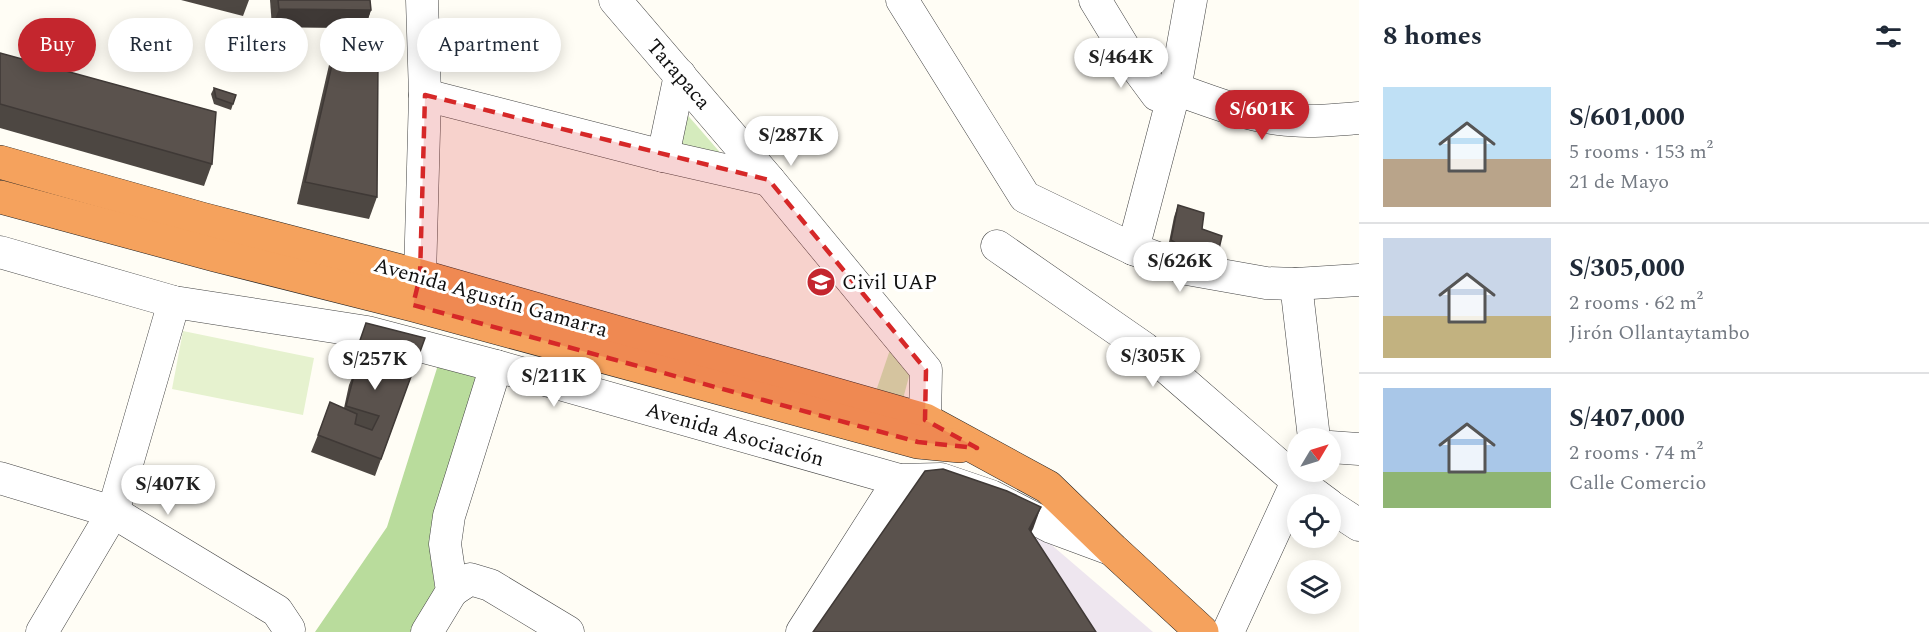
<!DOCTYPE html>
<meta charset="utf-8">
<style>
:root{--surface:#fff;--page:#f2f2f3;--text:#1f2937;--muted:#747a83;--line:#e0e1e3;--accent:#c4262e}
body{margin:0;font-family:Spectral,serif;background:var(--page);color:var(--text);height:100vh;display:flex;flex-direction:column;font-size:22px;white-space:nowrap}
*{box-sizing:border-box;margin:0}
p{font-size:20px;color:var(--muted)}
.icon{flex:none;width:33px;height:33px;fill:none;stroke:currentColor;stroke-width:2;stroke-linecap:round;stroke-linejoin:round}
.map{position:relative;flex:1;overflow:hidden}
.drawer{display:flex;flex-direction:column;background:var(--surface);width:570px}
.drawer>*{flex:none}
.hud{position:absolute;left:18px;top:18px;width:570px;height:54px;display:flex;gap:12px}
.needle{width:39px;rotate:52deg}
.controls{position:absolute;left:1287px;top:428px;display:grid;gap:12px}
.controls a{display:grid;place-items:center;width:54px;height:54px;border-radius:50%;background:var(--surface);box-shadow:0 3px 15px #0003;font-size:30px}
.price{position:absolute;translate:-50% -51px;padding:0 14px;border-radius:21px;background:#fff;color:#222;font-size:20px;line-height:39px;filter:drop-shadow(0 2px 3px #0008)}
.price::after{content:'';position:absolute;left:50%;top:36px;width:18px;height:14px;margin-left:-9px;background:inherit;clip-path:polygon(0 0,100% 0,50% 100%)}
.price.selected{background:var(--accent);color:#fff}
ul{padding:0;list-style:none}
li{display:flex;align-items:center;gap:18px;height:150px;padding:0 24px}
li+li{border-top:2px solid var(--line)}
li span{display:grid;place-items:center;flex:none;width:168px;height:120px;border-radius:0px;color:#555}
li>.icon{margin-inline-start:auto}
span .icon{width:72px;height:72px;fill:#fffc;stroke-width:1}
li b{font-size:26px}
h2{display:flex;justify-content:space-between;align-items:center;height:72px;padding:0 24px;font-size:26px}
.tag{padding:0 21px;border-radius:27px;background:var(--surface);box-shadow:0 3px 15px #0003;font-size:21px;line-height:54px}
.tag.selected{background:var(--accent);color:#fff}
main{display:flex;flex:1;min-height:0}
.map>svg:first-child{display:block}
.industrial{fill:#eee6ef}
.green{fill:#d5ebbd}
.forest{fill:#b9dc9c}
.pitch{fill:#e6f2cf}
.lines{fill:none;stroke-linecap:round;stroke-linejoin:round}
.minor-casing{stroke:#444;stroke-width:33}
.highway-casing{stroke:#222;stroke-width:34}
.minor{stroke:#fff;stroke-width:32}
.highway{stroke:#f5a25d;stroke-width:33}
.wall{fill:#4d4742}
.shaded-wall{fill:#3f3936}
.building{fill:#5a524d;stroke:#3f3936;stroke-width:1.5}
.marked{fill:#d62828;fill-opacity:0.2;stroke:#d62828;stroke-width:4.5;stroke-dasharray:12 8;stroke-linejoin:round}
.labels{text-anchor:middle;stroke-width:6;stroke-linejoin:round;paint-order:stroke}
.street-label{font-size:21px;fill:#111;stroke:#fff}
.poi-label{font-size:21px;fill:#111;stroke:#fff;text-anchor:start}
</style>
<main>
<div class="map">
<svg width="1359" height="632" viewBox="0 0 1359 632">
<rect width="100%" height="100%" fill="#fffdf5"/>
<path class="industrial" d="M1033,529l120,103h-80l-52,-81z"/>
<g class="green">
<path d="M684,111l47,54 -55,-6z"/>
<path d="M893,341l19,24 -9,34 -27,-8z"/>
</g>
<path class="forest" d="M438,365l47,5 -54,187 4,32 -25,43h-95l72,-105z"/>
<path class="pitch" d="M183,331l131,27 -11,57 -131,-26z"/>
<g class="lines">
<g class="minor-casing">
<g id="minor">
<path d="M615,0l154,180 157,190 -1,50"/>
<path d="M902,0l123,197 108,52 54,20 79,14 30,1 63,-4"/>
<path d="M1095,0l39,64 23,31h7l11,-6"/>
<path d="M1175,89c33,11 68,26 104,30 26,4 54,1 80,-1"/>
<path d="M425,95l238,61 106,24"/>
<path d="M663,156l17,-81"/>
<path d="M997,246l147,102 153,133 31,23"/>
<path d="M1133,249l42,-160 16,-89"/>
<path d="M0,252l174,50 193,30 129,34 403,114 42,-1 50,17 60,31 62,23"/>
<path d="M1296,284l18,154"/>
<path d="M414,301l6,-25 5,-181 -3,-95"/>
<path d="M1330,447l29,2"/>
<path d="M0,478l113,34 164,99 12,18 -1,3"/>
<path d="M1330,506l29,19"/>
<path d="M452,591l18,-12 20,6 78,47"/>
<path d="M42,632l71,-120 61,-210"/>
<path d="M427,632l25,-41 -7,-47 4,-28 47,-150"/>
<path d="M802,632l97,-152"/>
<path d="M1228,632l74,-161"/>
</g>
</g>
<g class="highway-casing">
<g id="highway">
<path d="M0,162l202,57 218,57 505,144 123,67 65,63 89,82"/>
<path d="M0,197l215,58 198,50 505,137 42,4"/>
</g>
</g>
<use href="#minor" class="minor"/>
<use href="#highway" class="highway"/>
</g>
<g class="wall">
<path d="M181,0h68l-6,16z"/>
<path d="M270,0h100l1,10 -6,18 -93,-1z"/>
<path d="M337,43l40,154 -8,22 -72,-15 32,-139z"/>
<path d="M0,53l212,111 -8,22 -204,-58z"/>
<path d="M214,88l22,7 -5,15 -17,-6 -3,-10z"/>
<path d="M1178,205l24,24 15,28 -5,12 -34,-10 -11,-7 7,-35z"/>
<path d="M366,323l59,15 -50,138 -64,-24 7,-17 26,-27 5,-23 7,-17 -5,-1z"/>
</g>
<g class="shaded-wall">
<path d="M279,9l92,1 -6,18 -93,-1z"/>
<path d="M1041,507l-8,22 -12,22 8,-22z"/>
</g>
<g class="building">
<path d="M278,0h92l1,10 -92,-1z"/>
<path d="M337,43l41,18 -1,136 -72,-15z"/>
<path d="M0,53l216,59 -4,52 -212,-60z"/>
<path d="M214,88l22,7 -3,9 -17,-6z"/>
<path d="M1178,205l26,8 -2,16 20,7 -5,21 -35,-10 -11,-7z"/>
<path d="M366,323l59,15 -44,121 -63,-24 12,-33 27,12 -2,10 17,6 7,-14 -33,-10 10,-38 22,8 8,-18 -29,-9z"/>
<path d="M943,469l64,22 34,16 -12,22 67,103h-283l112,-161z"/>
</g>
<path class="marked" d="M425,95l344,85 157,190 -1,50 52,28 -59,-6 -505,-137 7,-29z"/>
<defs>
<g id="university-disc" transform="scale(1.5)"><circle r="9.5" fill="#c4262e" stroke="#fff"/><path d="M0-5L7-2L0 1L-7-2ZM-4 1L0 2.5L4 1V4Q0 6-4 4Z" fill="#fff"/></g>
</defs>
<g fill-rule="evenodd">
<use href="#university-disc" x="821" y="282"/>
</g>
<g class="labels">
<g class="street-label">
<text transform="translate(679 74) rotate(49)" y="7">Tarapaca</text>
<text transform="translate(491 297) rotate(16)" y="7">Avenida Agustín Gamarra</text>
<text transform="translate(735 434) rotate(16)" y="7">Avenida Asociación</text>
</g>
<g class="poi-label">
<text x="842" y="289">Civil UAP</text>
</g>
</g>
</svg>
<div class="controls">
<a><svg class="needle" viewBox="-14 -14 28 28"><path d="M0-13l5 13h-10z" fill="#e53935"/><path d="M0 13l5-13h-10z" fill="#747a83"/></svg></a>
<a><svg class="icon" aria-label="locate" viewBox="0 0 24 24"><circle cx="12" cy="12" r="6"/><path d="M12 2v4M12 18v4M2 12h4M18 12h4"/></svg></a>
<a><svg class="icon" aria-label="layers" viewBox="0 0 24 24"><path d="M12 4l9 5-9 5-9-5zM3 14l9 5 9-5"/></svg></a>
</div>
<b class="price" style="left:1121px;top:89px">S/464K</b>
<b class="price selected" style="left:1262px;top:141px">S/601K</b>
<b class="price" style="left:791px;top:167px">S/287K</b>
<b class="price" style="left:1180px;top:293px">S/626K</b>
<b class="price" style="left:1153px;top:388px">S/305K</b>
<b class="price" style="left:375px;top:391px">S/257K</b>
<b class="price" style="left:554px;top:408px">S/211K</b>
<b class="price" style="left:168px;top:516px">S/407K</b>
<div class="hud">
<a class="tag selected">Buy</a>
<a class="tag">Rent</a>
<a class="tag">Filters</a>
<a class="tag">New</a>
<a class="tag">Apartment</a>
</div>
</div>
<section class="drawer">
<h2>8 homes<svg class="icon" aria-label="filters" viewBox="0 0 24 24"><path d="M4 7h16M4 17h16"/><circle cx="9" cy="7" r="2"/><circle cx="15" cy="17" r="2"/></svg></h2>
<ul>
<li><span style="background:linear-gradient(#bfe0f5 60%,#b9a48a 0)"><svg class="icon" aria-label="home" viewBox="0 0 24 24"><path d="M3 11l9-7 9 7M6 9v11h12V9"/></svg></span><div><b>S/601,000</b><p>5 rooms · 153 m²</p><p>21 de Mayo</p></div></li>
<li><span style="background:linear-gradient(#c9d6e8 65%,#c2b280 0)"><svg class="icon" aria-label="home" viewBox="0 0 24 24"><path d="M3 11l9-7 9 7M6 9v11h12V9"/></svg></span><div><b>S/305,000</b><p>2 rooms · 62 m²</p><p>Jirón Ollantaytambo</p></div></li>
<li><span style="background:linear-gradient(#a9c7e8 70%,#8fb573 0)"><svg class="icon" aria-label="home" viewBox="0 0 24 24"><path d="M3 11l9-7 9 7M6 9v11h12V9"/></svg></span><div><b>S/407,000</b><p>2 rooms · 74 m²</p><p>Calle Comercio</p></div></li>
</ul>
</section>
</main>
